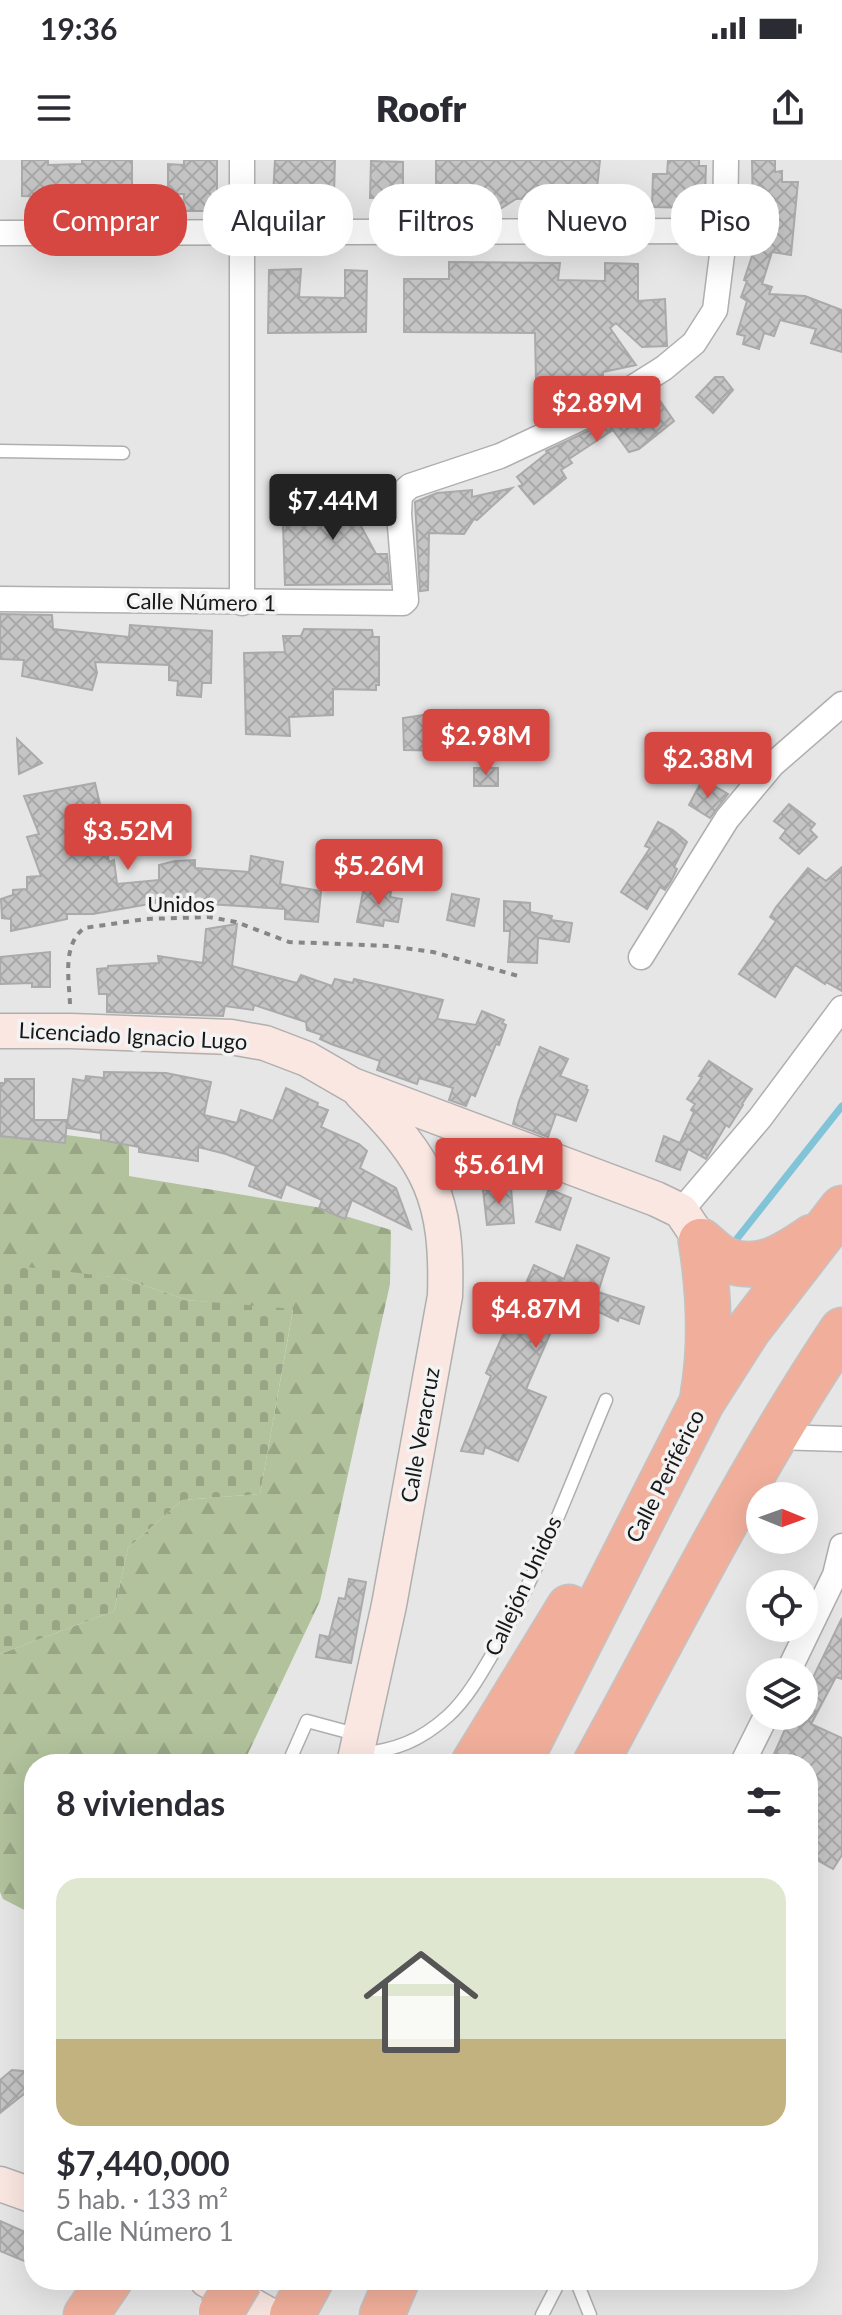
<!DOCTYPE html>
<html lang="es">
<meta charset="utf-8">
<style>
:root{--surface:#fff;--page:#f7f7f7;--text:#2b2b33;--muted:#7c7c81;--line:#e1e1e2;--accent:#d64742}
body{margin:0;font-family:Lato,sans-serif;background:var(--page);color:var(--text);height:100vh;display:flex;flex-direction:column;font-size:30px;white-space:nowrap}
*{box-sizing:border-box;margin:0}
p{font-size:26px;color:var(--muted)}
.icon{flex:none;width:44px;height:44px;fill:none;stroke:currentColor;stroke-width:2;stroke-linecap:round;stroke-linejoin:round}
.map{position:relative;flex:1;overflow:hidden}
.side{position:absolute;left:24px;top:1594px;width:794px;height:536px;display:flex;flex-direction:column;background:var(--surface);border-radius:32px;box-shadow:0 8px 32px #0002}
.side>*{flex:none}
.top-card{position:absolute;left:24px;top:24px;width:794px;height:72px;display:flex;gap:16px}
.needle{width:52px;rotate:91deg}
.tools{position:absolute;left:746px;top:1322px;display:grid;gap:16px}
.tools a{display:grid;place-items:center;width:72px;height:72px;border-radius:50%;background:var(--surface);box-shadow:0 8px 32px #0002;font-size:40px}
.price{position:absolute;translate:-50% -68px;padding:0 18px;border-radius:8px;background:var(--accent);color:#fff;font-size:26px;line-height:52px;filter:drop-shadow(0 2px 4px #0008)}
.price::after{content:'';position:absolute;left:50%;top:48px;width:24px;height:18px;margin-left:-12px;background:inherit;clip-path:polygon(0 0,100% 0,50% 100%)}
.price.selected{background:#222;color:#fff}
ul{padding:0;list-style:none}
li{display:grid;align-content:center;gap:16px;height:424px;padding:0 32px}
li+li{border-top:2px solid var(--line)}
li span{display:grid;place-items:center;height:248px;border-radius:24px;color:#555}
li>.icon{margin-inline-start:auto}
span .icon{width:144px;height:144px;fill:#fffc;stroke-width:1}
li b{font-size:34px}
h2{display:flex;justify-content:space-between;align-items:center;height:96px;padding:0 32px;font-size:34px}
.tag{padding:0 28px;border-radius:32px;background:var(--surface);box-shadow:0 8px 32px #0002;font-size:28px;line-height:72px}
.tag.selected{background:var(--accent);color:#fff}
.status{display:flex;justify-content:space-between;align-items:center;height:56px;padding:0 40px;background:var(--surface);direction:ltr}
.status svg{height:22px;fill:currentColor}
header{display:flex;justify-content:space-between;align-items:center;height:104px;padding:0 32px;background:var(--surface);font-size:36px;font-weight:800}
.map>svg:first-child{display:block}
.forest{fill:url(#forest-firs)}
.cemetery{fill:url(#cemetery-stones)}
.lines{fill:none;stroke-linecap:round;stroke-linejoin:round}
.stream{stroke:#81c3d7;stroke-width:7}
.building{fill:url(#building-cross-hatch);stroke:#abaaaa;stroke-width:2}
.lane-casing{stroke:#afafb0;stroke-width:15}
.street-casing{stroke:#afafb0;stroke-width:27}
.secondary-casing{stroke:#afafb0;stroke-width:37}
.highway-casing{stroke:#c3c3c3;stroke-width:47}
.path{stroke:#868686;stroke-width:4;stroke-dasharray:6 6;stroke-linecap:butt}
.lane{stroke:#fff;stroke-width:12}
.street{stroke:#fff;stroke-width:24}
.secondary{stroke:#fbe7e1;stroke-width:34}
.highway{stroke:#f1af9b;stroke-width:44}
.highway-bridge-casing{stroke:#c3c3c3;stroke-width:47;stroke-linecap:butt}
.highway-bridge{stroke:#f1af9b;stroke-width:44}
.labels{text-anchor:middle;stroke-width:7;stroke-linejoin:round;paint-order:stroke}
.street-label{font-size:22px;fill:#181818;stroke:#f3f3f4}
</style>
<div class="status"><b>19:36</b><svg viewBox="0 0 49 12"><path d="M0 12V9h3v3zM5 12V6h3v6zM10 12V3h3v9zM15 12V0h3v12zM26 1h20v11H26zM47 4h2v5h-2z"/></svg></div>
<header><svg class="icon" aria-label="menu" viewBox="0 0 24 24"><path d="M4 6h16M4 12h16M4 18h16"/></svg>Roofr<svg class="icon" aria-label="share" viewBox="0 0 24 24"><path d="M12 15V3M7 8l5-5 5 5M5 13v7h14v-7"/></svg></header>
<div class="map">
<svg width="842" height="2155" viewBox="0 0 842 2155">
<defs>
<pattern id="forest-firs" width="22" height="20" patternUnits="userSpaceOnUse" patternTransform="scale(2)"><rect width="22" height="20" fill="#b1c29c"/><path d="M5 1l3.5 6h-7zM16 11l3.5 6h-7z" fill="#98a686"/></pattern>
<pattern id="cemetery-stones" width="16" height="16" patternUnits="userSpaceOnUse" patternTransform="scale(2)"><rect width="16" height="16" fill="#b1c29c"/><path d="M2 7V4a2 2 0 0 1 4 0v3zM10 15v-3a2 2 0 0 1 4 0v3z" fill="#98a686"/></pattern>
<pattern id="building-cross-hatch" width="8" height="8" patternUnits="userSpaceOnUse" patternTransform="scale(2)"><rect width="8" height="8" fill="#c6c5c5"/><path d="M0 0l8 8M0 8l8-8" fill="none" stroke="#a9a8a8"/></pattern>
</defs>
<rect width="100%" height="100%" fill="#e6e6e7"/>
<path class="forest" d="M0,972h42l87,11v33l187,31 75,23 -1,54 -70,317 -77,163h-209v151l-31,-16 -3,-7v-238l114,-43 14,-63 54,-48 78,-6 33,-184 -106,-10 -65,-22 -122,-12z"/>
<path class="cemetery" d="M0,1106h18l104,12 65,22 106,9 -33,185 -78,6 -54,48 -14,63 -114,43z"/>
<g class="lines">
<path class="stream" d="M732,1085l110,-139"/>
</g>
<g class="building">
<path d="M22,0h26v5l34,-1v-4h50v38h-23v4l-61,1v-6l-26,-1z"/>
<path d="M184,0h33v51h-34l1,-17h-16v-30l16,1z"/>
<path d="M275,0h60l-1,33 -61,3z"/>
<path d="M436,0h164l-5,46 -24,-1v5l-26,1 1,-13 -30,1 -16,10 -55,1v-4h-9z"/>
<path d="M668,0h31v6h7l-1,28h-6l-1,14 -46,-1 1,-33h14z"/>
<path d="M752,0h23v12l7,-1v11h16l-7,73 -19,-3 -10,32 10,3 -3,7 36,2 37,14v42l-31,-9 5,-14 -36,-9 -6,16 -10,-3 -5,16 -16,-5 2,-8 -8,-2 10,-33 -6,-4 6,-16 -3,-1 11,-33 -9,-3 7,-32z"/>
<path d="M371,1l32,1v36h-33z"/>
<path d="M449,102l111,1 -2,17 47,1v-18l33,1v37l27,-2 2,47 -25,1 -26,-24 -6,5 26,37 -33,7v8l-67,-1 -1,-46 -131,-1v-53h45z"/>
<path d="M301,109l-2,28 46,1v-28l22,1 -1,61 -98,1 1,-63z"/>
<path d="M715,217h8l10,13 -20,23 -17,-16z"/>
<path d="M654,232l20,29 -35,28 -10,3 -16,-22 -44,29 3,4 -11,7 5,8 -32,26 -15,-18 4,-1 -6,-8 30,-24 -1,-2 57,-27h6l-1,-3z"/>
<path d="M512,328l-35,32 -3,-1 -10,15 -35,-1 -1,57 -8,1 -5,-89 22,-9 35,-3v7z"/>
<path d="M332,334h53l-1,22 -29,-1 21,39h11l3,30 -105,1 -2,-59 2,-14h10v-15h37z"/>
<path d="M0,454l52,1 1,14 76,8 1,-12 82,6 -1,52h-9l-1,14 -24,-2 1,-14 -9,-1v-15l-74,-3 2,11 -5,17 -70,-14 2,-16 -24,-1z"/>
<path d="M304,469l68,1 1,7h6v48h-3v5l-43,-1v26l-44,2 1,19 -44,-2 -2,-81 41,-1 -2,-16h18z"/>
<path d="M456,550l1,41 -53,-1 -1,-32z"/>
<path d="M17,579l25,24 -23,11z"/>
<rect x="474" y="608" width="24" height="18"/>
<path d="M95,623l9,38 -3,1 8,40 5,-2 3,24 42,-4v-15l16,-4 20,-1v8l54,4 2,-16 32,6 -3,22 41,7 -3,31 -33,-3v-10l-77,-5v-4l-25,-2 -90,16h-26v5l-56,12v-12l-9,-1 -1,-19 12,-4v-5l14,-1v-12l14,-1 -14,-39 12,-3 -15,-38z"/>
<path d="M700,624l9,4 2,-4 17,10 -18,24 -21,-13z"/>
<path d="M789,644l26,20 -5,6 7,7 -18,17 -19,-16 6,-8 -12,-9z"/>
<path d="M658,662l15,8 14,12 -13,25 3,2 -6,12 -6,9 -5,-3 -13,22 -26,-17 29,-44 -5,-2z"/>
<path d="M842,707v124l-16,-9 -1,2 -30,-19 -20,32 -36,-23 37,-53 -6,-4 6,-10 32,-39 18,13z"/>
<path d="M364,727l27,5 -1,5 12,2 -4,23 -14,-2 -1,6 -26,-4z"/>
<path d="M452,734l27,5 -5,27 -27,-6z"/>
<path d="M504,741l26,2v9l22,4 -1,4 21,3 -3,19 -31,-4 -1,25 -29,-1 2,-31h-6z"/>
<path d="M237,764l-5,42 65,17 4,-8 31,11 3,-7 18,4 1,-4 89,21 -6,19 39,6 6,-14 22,9 -2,3 4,2 -7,20 -3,-1 -21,52 -4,-2 -5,12 -17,-6 4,-12 -34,-10 -2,6 -40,-14 3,-9 -49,-17 -11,-5 2,-4 -15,-5 -1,-8 -52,-17 -1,5 -28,-4 -2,10 -116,-4v-18h-8l-2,-25 11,-1v-2l51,-3 -1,-7 45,7 3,-34z"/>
<path d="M50,792v35h-18v-4l-32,1v-27z"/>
<path d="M540,887l28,12 -8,17 27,10 -1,3 2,1 -12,31 -20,-7 -8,23 -35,-13 6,-23z"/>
<path d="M709,901l43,28 -10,15 1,1 -14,22 -3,-2 -20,34 -18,-10 -8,21 -24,-9 8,-25 16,7 14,-31 -3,-2 4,-6 -8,-5 15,-22 -3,-1z"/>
<path d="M104,912l62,1 45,9 -7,33 33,8 4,-13 32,11 13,-33 32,15 -1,3 11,4 -7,17 38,17 8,7 -7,17 36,20 15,41 -59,-29 -7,19 -26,-11 3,-8 -36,-16 -5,14 -32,-12 7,-20 -30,-12 -28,-7v14l-59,-9v-5l-38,-7v-7l-34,-5 6,-49 12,2 1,-5 18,2z"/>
<path d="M5,919h29v41h33l-2,23 -65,-7v-53h5z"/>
<path d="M511,1028l3,35 -27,2 -4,-35z"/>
<path d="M549,1029l22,9 -11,32 -24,-8z"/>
<path d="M577,1085l32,13 -11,34 46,15 -5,17 -20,-7 -1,4 -34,-16 -3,7 -7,-2 -7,15 -11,-5 -30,69 20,8 -28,64 -33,-14 -2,7 -22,-3 30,-75 -5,-3 48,-108 30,14z"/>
<path d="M349,1419l17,3 -15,81 -35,-6 4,-22 9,2 10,-39 6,1z"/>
<path d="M842,1458v61l-6,-2 -25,47 31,14v117l-9,14 -25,-14v-91h-11l-23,-10 17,-38h13v-20z"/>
<path d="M12,1910l22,2v14l-34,27v-33z"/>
<path d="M0,2061l34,15v29l-34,-14z"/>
</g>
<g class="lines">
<g class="lane-casing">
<g id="lane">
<path d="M0,291l123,2"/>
<path d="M360,1594c36,-4 60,-13 88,-38 20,-18 35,-46 49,-70 43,-78 74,-163 109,-246"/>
<path d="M288,1604l19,-43 52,14"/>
<path d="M576,2120l14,35"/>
<path d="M542,2155l18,-35"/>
</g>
</g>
<g class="street-casing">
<g id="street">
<path d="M0,73l725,-2"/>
<path d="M0,439l403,4 3,-3 -7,-86 1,-19 10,-9 90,-30 94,-44 70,-44 30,-25 21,-33 10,-79 1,-71"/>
<path d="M242,443v-443"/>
<path d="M641,797l86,-138 45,-54 70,-61"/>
<path d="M681,1051l79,-93 82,-110"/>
<path d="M774,1277l68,2"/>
<path d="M788,1512l47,-97 7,-29"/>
<path d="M742,1604l24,-48"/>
</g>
</g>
<g class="secondary-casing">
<g id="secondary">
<path d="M0,871h71l160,6 34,6 42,16 45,26 304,114 25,12 20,30"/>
<path d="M354,1604l35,-159 56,-309c3,-98 -15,-134 -84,-203"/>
<path d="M0,2024l34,12"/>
<path d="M207,2120l62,35"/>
</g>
</g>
<g class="highway-casing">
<g id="highway">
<path d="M701,1081c8,51 11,101 2,153"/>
<path d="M701,1081c8,6 17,16 26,19 33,13 60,-6 85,-23"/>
<path d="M473,1604l96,-157"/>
<path d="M518,1604l184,-362 46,-72 94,-122"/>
<path d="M595,1604c80,-146 154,-295 247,-434"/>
<path d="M86,2155l24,-35"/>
<path d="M292,2155l19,-35"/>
<path d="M382,2155l15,-35"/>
</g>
</g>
<path class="path" d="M70,844c-1,-26 -8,-58 14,-76l62,-9 63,-2 27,5 53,20 100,4 44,6 89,25"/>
<use href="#lane" class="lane"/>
<use href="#street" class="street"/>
<use href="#secondary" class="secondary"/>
<use href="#highway" class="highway"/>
<g class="highway-bridge-casing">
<path id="highway-bridge" d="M221,2152l19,-32"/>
</g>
<use href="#highway-bridge" class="highway-bridge"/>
</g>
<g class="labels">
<g class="street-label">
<text transform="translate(201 442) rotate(1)" y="8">Calle Número 1</text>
<text x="181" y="752">Unidos</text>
<text transform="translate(133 876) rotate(3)" y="8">Licenciado Ignacio Lugo</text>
<text transform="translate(420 1275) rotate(-80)" y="8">Calle Veracruz</text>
<text transform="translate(665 1316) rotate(-63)" y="8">Calle Periférico</text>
<text transform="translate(523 1426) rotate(-65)" y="8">Callejón Unidos</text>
</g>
</g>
</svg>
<div class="tools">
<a><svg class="needle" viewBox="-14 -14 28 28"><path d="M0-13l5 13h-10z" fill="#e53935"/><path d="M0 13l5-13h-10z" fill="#7c7c81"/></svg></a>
<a><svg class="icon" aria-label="locate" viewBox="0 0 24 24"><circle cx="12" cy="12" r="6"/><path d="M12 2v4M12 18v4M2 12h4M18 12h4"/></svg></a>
<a><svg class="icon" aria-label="layers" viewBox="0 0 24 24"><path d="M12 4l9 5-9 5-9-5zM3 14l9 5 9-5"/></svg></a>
</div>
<b class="price" style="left:597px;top:284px">$2.89M</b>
<b class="price selected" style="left:333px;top:382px">$7.44M</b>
<b class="price" style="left:486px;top:617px">$2.98M</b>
<b class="price" style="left:708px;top:640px">$2.38M</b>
<b class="price" style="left:128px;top:712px">$3.52M</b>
<b class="price" style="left:379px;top:747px">$5.26M</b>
<b class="price" style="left:499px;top:1046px">$5.61M</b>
<b class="price" style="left:536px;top:1190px">$4.87M</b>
<div class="top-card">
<a class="tag selected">Comprar</a>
<a class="tag">Alquilar</a>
<a class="tag">Filtros</a>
<a class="tag">Nuevo</a>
<a class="tag">Piso</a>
</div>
<section class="side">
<h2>8 viviendas<svg class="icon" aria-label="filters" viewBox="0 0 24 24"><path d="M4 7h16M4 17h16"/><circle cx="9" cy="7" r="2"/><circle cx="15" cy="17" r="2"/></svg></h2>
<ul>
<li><span style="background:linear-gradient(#dfe7d0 65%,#c2b280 0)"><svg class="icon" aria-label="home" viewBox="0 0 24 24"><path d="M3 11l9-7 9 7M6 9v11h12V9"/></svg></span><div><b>$7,440,000</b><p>5 hab. · 133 m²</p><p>Calle Número 1</p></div></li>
</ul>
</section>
</div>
